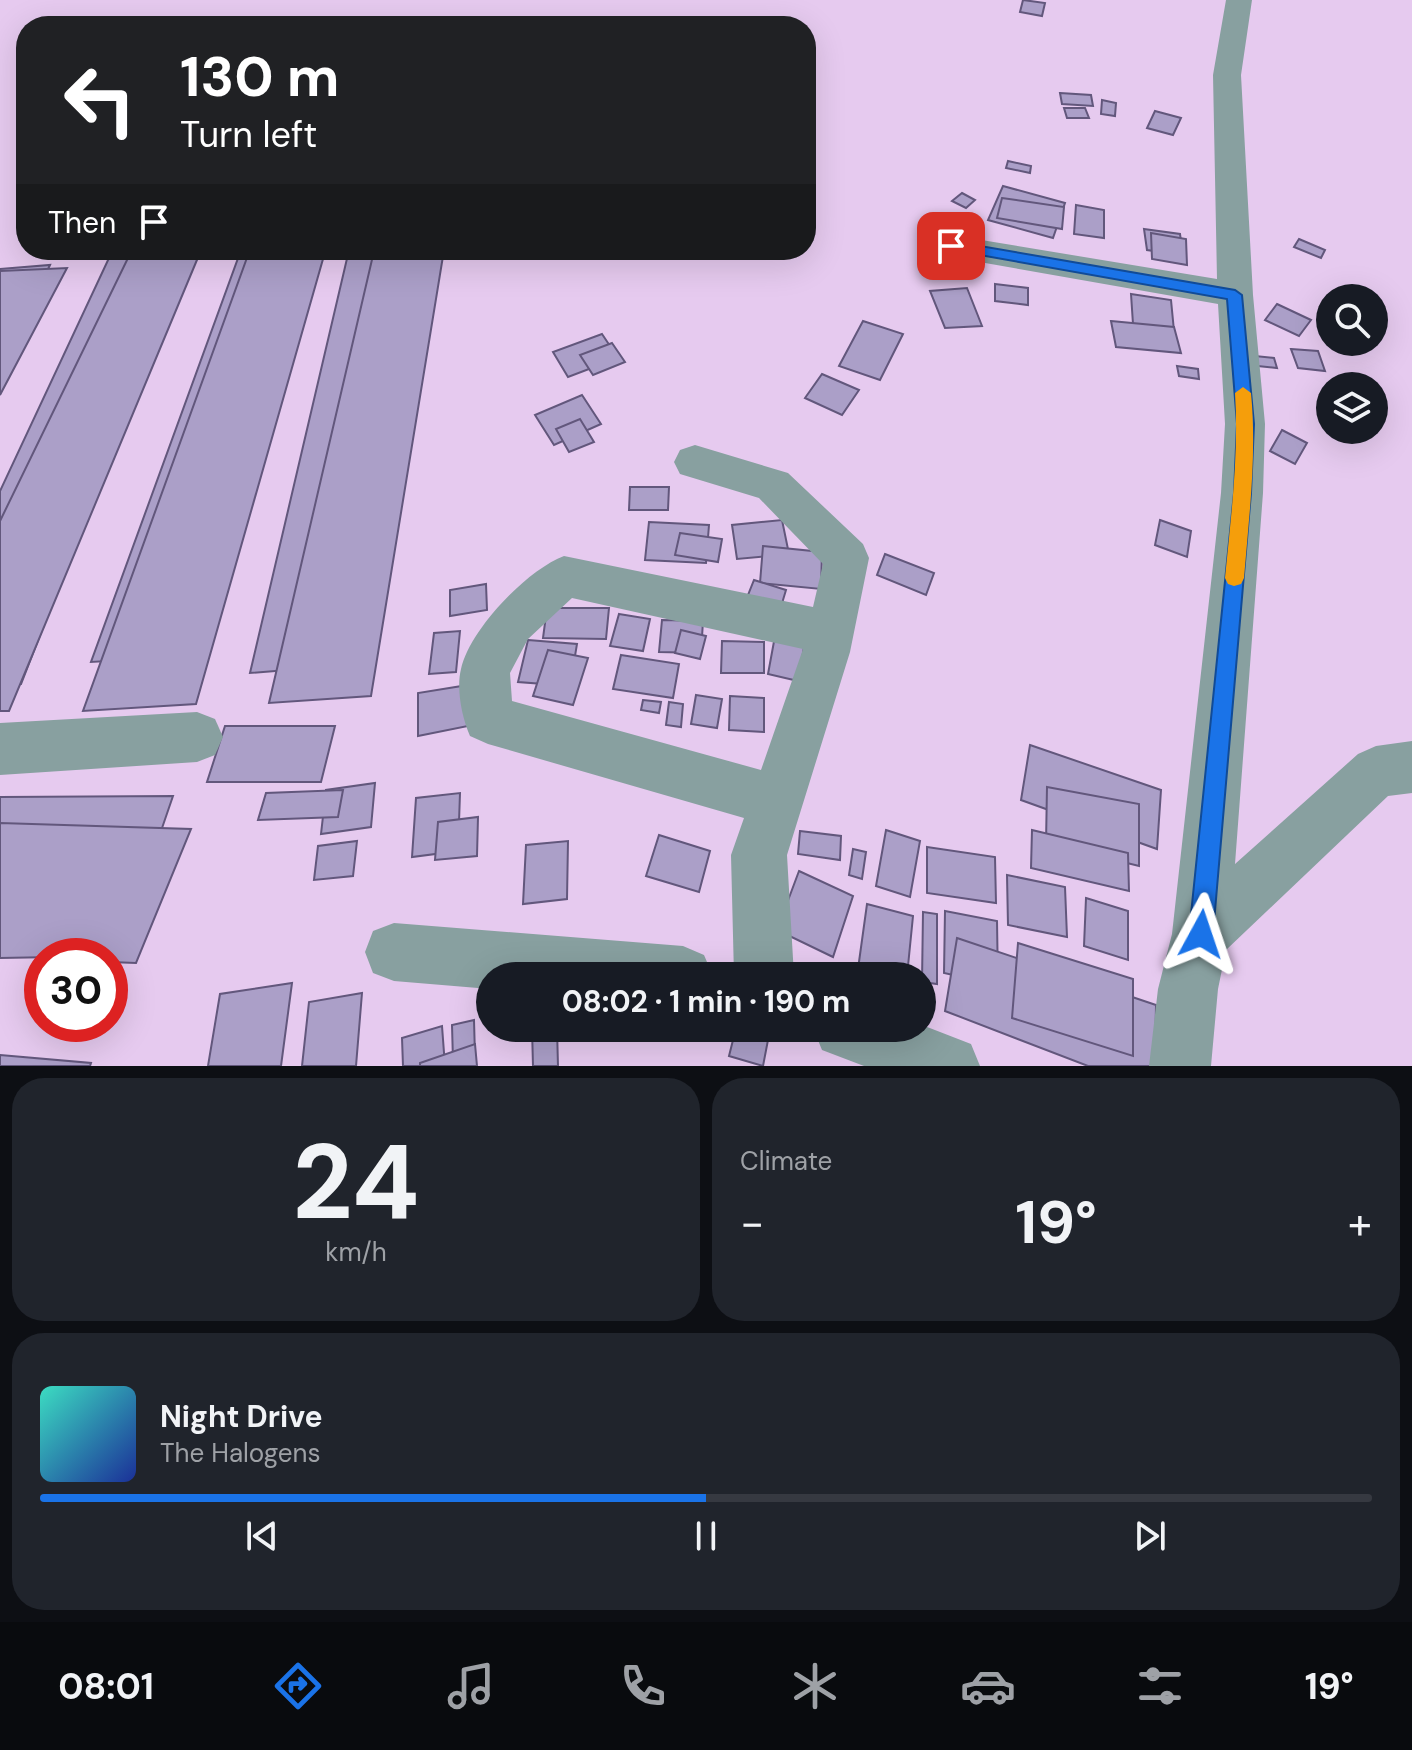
<!DOCTYPE html>
<meta charset="utf-8">
<style>
body{margin:0;font-family:"DM Sans",sans-serif;background:#20242c;color:#f1f3f6;height:100vh;display:flex;flex-direction:column;font-size:30px;white-space:nowrap}
*{box-sizing:border-box;margin:0}
p{font-size:26px;color:#9ea1a6}
.icon{flex:none;width:44px;height:44px;fill:none;stroke:currentColor;stroke-width:2;stroke-linecap:round;stroke-linejoin:round}
.map{position:relative;height:1066px;overflow:hidden}
.details{display:flex;flex-direction:column;gap:12px;padding:12px;background:#0d0f14;flex:1}
.details>*{flex:none}
.guide{position:absolute;left:16px;top:16px;width:800px;height:244px;border-radius:32px;box-shadow:0 8px 32px #0002;background:#202124;color:#fff;overflow:hidden}
.buttons{position:absolute;left:1316px;top:284px;display:grid;gap:16px}
.buttons a{display:grid;place-items:center;width:72px;height:72px;border-radius:50%;background:#171b24;box-shadow:0 8px 32px #0002;font-size:40px}
.speed{position:absolute;left:24px;top:938px;display:flex;gap:16px;font-size:40px;font-weight:700;text-align:center}
.speed>*{display:grid;place-content:center;width:104px;height:104px;border-radius:50%;background:#171b24;box-shadow:0 8px 32px #0002;line-height:1}
.speed .limit{border:12px solid #d22;background:#fff;color:#111}
.pin{position:absolute;display:grid;place-items:center;width:68px;height:68px;color:#fff;margin:-34px;border-radius:16px;box-shadow:0 4px 12px #0006}
.me{position:absolute;width:88px;margin:-44px;rotate:5deg;stroke-linejoin:round;filter:drop-shadow(0 0 6px #0008)}
.turn{display:flex;align-items:center;gap:28px;height:168px;padding:0 32px;font-size:36px}
.turn .icon{width:104px;height:104px;stroke-width:2.5}
.turn b{display:block;font-size:56px;line-height:68px}
.then{display:flex;align-items:center;height:76px;padding:0 32px;background:#0003;gap:16px;font-size:30px}
.big{font-size:60px;font-weight:700;line-height:1.1}
.details .card{flex:1;display:flex;flex-direction:column;justify-content:center;gap:12px;min-width:0;padding:0 28px;border-radius:32px;background:#20242c}
.details .dial{align-items:center;gap:0}
.dial b{font-size:104px;line-height:1}
.song{display:flex;align-items:center;gap:24px}
.cover{width:96px;height:96px;border-radius:12px;background:linear-gradient(135deg,hsl(170 70% 55%),hsl(230 70% 35%))}
.played{height:8px;border-radius:4px;background:linear-gradient(90deg,#1a73e8 50%,#363941 50%)}
.keys{display:flex;justify-content:space-around;direction:ltr}
.heat{display:flex;justify-content:space-between;align-items:center;font-size:44px;direction:ltr}
.details .tiles{flex:1;display:grid;gap:12px;grid-template-columns:1fr 1fr}
.card:last-child{grid-column:span 2}
.trip{position:absolute;left:476px;top:962px;width:460px;height:80px;border-radius:40px;background:#171b24;box-shadow:0 8px 32px #0002;font-weight:700;line-height:80px;text-align:center}
.tabs{display:flex;height:128px;justify-content:space-around;align-items:center;background:#090b0e;color:#9ea1a6}
.tabs .icon{width:56px;height:56px}
.tabs .active{color:#1a73e8}
.tabs b{font-size:36px;color:#f1f3f6}
.map>svg:first-child{display:block}
.building{fill:#ab9fc8;stroke:#62577c;stroke-width:2}
.lines{fill:none;stroke-linecap:round;stroke-linejoin:round}
.street{fill:#88a0a0;fill-rule:evenodd}
.route{fill:#1a73e8;stroke:#114b97;stroke-width:2}
.slow{fill:#f59e0b}
</style>
<div class="map">
<svg width="1412" height="1066" viewBox="0 0 1412 1066">
<rect width="100%" height="100%" fill="#e6caef"/>
<!-- building -->
<g class="building">
<polygon points="1023,0 1045,3 1042,16 1020,12"/>
<polygon points="1060,93 1091,95 1093,106 1062,104"/>
<polygon points="1102,100 1116,103 1115,116 1101,114"/>
<polygon points="1064,108 1085,108 1089,118 1067,118"/>
<polygon points="1155,111 1181,118 1173,135 1147,128"/>
<polygon points="1008,161 1031,166 1030,173 1006,168"/>
<polygon points="1003,186 1065,203 1053,238 988,220"/>
<polygon points="962,193 975,200 966,208 952,201"/>
<polygon points="1002,198 1064,207 1062,229 997,218"/>
<polygon points="1076,205 1104,210 1104,238 1074,234"/>
<polygon points="1144,229 1180,234 1183,255 1147,250"/>
<polygon points="1151,233 1186,239 1187,265 1152,259"/>
<polygon points="1299,239 1325,250 1321,258 1294,247"/>
<polygon points="241,250 313,250 194,656 91,662"/>
<polygon points="349,250 426,250 361,664 250,673"/>
<polygon points="444,250 371,696 269,703 374,251"/>
<polygon points="325,252 196,704 83,711 248,255"/>
<polygon points="189,253 21,684 0,686 0,491 109,258"/>
<polygon points="199,255 9,711 0,711 0,521 128,258"/>
<polygon points="50,265 0,369 0,269"/>
<polygon points="67,268 0,395 0,271"/>
<polygon points="995,284 1028,288 1028,305 995,301"/>
<polygon points="967,288 982,326 945,328 930,291"/>
<polygon points="1131,294 1171,300 1174,331 1133,324"/>
<polygon points="1277,304 1311,320 1299,336 1265,320"/>
<polygon points="863,321 903,334 880,380 839,366"/>
<polygon points="1111,321 1174,327 1181,353 1116,347"/>
<polygon points="602,334 618,358 568,377 553,352"/>
<polygon points="612,343 625,362 593,375 580,355"/>
<polygon points="1291,349 1318,351 1325,371 1298,368"/>
<polygon points="1245,355 1274,358 1277,368 1248,365"/>
<polygon points="1177,366 1198,369 1199,379 1179,376"/>
<polygon points="822,374 859,390 842,415 805,398"/>
<polygon points="582,395 601,424 554,445 535,415"/>
<polygon points="580,419 594,442 569,452 556,429"/>
<polygon points="1282,430 1307,443 1295,464 1270,451"/>
<polygon points="630,487 669,487 668,510 629,510"/>
<polygon points="782,520 789,554 737,559 732,525"/>
<polygon points="1160,520 1191,531 1187,557 1155,545"/>
<polygon points="649,522 709,525 706,563 645,560"/>
<polygon points="680,533 722,539 718,562 675,555"/>
<polygon points="763,546 822,552 821,589 760,583"/>
<polygon points="885,554 934,573 926,595 877,575"/>
<polygon points="754,580 786,590 780,610 746,600"/>
<polygon points="486,584 487,610 450,616 450,590"/>
<polygon points="547,608 609,608 606,639 543,638"/>
<polygon points="619,614 650,619 643,651 610,646"/>
<polygon points="662,620 703,621 701,653 659,652"/>
<polygon points="681,630 706,636 700,659 675,653"/>
<polygon points="460,631 456,672 429,674 434,633"/>
<polygon points="775,636 805,642 798,681 768,674"/>
<polygon points="528,640 577,644 570,686 518,682"/>
<polygon points="722,641 764,642 764,673 721,673"/>
<polygon points="548,650 588,658 573,705 533,696"/>
<polygon points="621,655 679,664 673,698 613,689"/>
<polygon points="468,685 468,726 418,736 418,693"/>
<polygon points="696,695 722,699 717,728 691,724"/>
<polygon points="730,696 764,698 764,732 729,730"/>
<polygon points="643,700 661,702 659,713 641,710"/>
<polygon points="669,702 683,704 681,727 666,725"/>
<polygon points="225,726 335,726 321,782 207,782"/>
<polygon points="1030,745 1161,790 1157,849 1021,800"/>
<polygon points="375,783 371,827 321,834 326,790"/>
<polygon points="1047,787 1139,804 1139,866 1046,843"/>
<polygon points="343,790 338,817 258,820 266,793"/>
<polygon points="460,793 458,851 412,857 416,798"/>
<polygon points="173,796 137,901 0,901 0,797"/>
<polygon points="478,817 477,856 435,860 438,822"/>
<polygon points="0,823 191,829 136,963 110,962 110,956 0,958"/>
<polygon points="886,830 920,841 910,897 876,886"/>
<polygon points="1032,830 1128,853 1129,891 1031,868"/>
<polygon points="800,831 841,836 840,860 798,854"/>
<polygon points="659,835 710,851 699,892 646,876"/>
<polygon points="357,841 353,876 314,880 318,846"/>
<polygon points="568,841 567,899 523,904 526,845"/>
<polygon points="927,847 995,857 996,903 927,893"/>
<polygon points="853,849 866,852 862,879 849,875"/>
<polygon points="799,871 853,896 833,957 777,930"/>
<polygon points="1007,875 1065,887 1067,937 1008,925"/>
<polygon points="1086,898 1128,911 1128,960 1084,946"/>
<polygon points="867,904 913,916 907,976 881,976 858,969"/>
<polygon points="945,911 997,921 998,985 944,973"/>
<polygon points="923,912 937,914 937,984 922,982"/>
<polygon points="957,938 1156,1005 1155,1066 1088,1066 945,1011"/>
<polygon points="1018,943 1133,979 1133,1056 1012,1018"/>
<polygon points="292,983 281,1066 208,1066 220,994"/>
<polygon points="362,993 356,1066 302,1066 309,1002"/>
<polygon points="474,1020 475,1056 453,1061 452,1025"/>
<polygon points="442,1026 445,1066 403,1066 402,1038"/>
<polygon points="532,1028 557,1028 558,1066 533,1066"/>
<polygon points="736,1028 768,1040 763,1066 729,1056"/>
<polygon points="475,1044 477,1066 420,1066 420,1063"/>
<polygon points="0,1055 91,1063 90,1066 0,1066"/>
</g>
<g class="lines">
<!-- street -->
<g class="street">
<polygon points="1226,0 1252,0 1241,75 1253,295 1265,424 1263,493 1235,864 1358,754 1376,746 1412,741 1412,793 1388,796 1226,950 1218,989 1211,1066 1149,1066 1158,989 1172,934 1221,493 1225,424 1218,304 951,257 939,254 934,246 939,238 951,235 1217,279 1213,75"/>
<path d="M695,445L788,473L863,544L869,558L850,652L787,855L794,976H734L731,855L744,818L488,744L470,736C462,718 456,689 461,669C470,629 527,570 564,556L813,607L823,564L759,498L680,474L674,462L680,450ZM572,598L803,649L761,770L512,701L510,673L528,639Z"/>
<polygon points="197,712 215,719 223,737 215,755 197,762 0,775 0,723"/>
<polygon points="394,923 683,946 704,955 713,976 490,976 490,989 394,981 373,973 365,952 373,931"/>
<polygon points="922,1025 971,1044 980,1066 864,1066 822,1050 813,1028 922,1028"/>
</g>
</g>
<!-- route -->
<polygon class="route" points="951,241 1235,290 1242,295 1254,424 1251,493 1213,934 1210,943 1201,946 1193,943 1189,934 1234,493 1237,424 1227,299 946,249 946,242"/>
<!-- slow -->
<path class="slow" d="M1243,387L1251,393C1257,455 1249,516 1244,578L1241,584L1234,586L1228,584L1225,578C1231,516 1239,455 1235,393Z"/>
</svg>
<div class="buttons">
<a><svg class="icon" aria-label="search" viewBox="0 0 24 24"><circle cx="10" cy="10" r="6"/><path d="M15 15l6 6"/></svg></a>
<a><svg class="icon" aria-label="layers" viewBox="0 0 24 24"><path d="M12 4l9 5-9 5-9-5zM3 14l9 5 9-5"/></svg></a>
</div>
<div class="speed"><div class="limit">30</div></div>
<div class="pin" style="left:951px;top:246px;background:#d93025"><svg class="icon" aria-label="arrive" viewBox="0 0 24 24"><path d="M6 21V4h12l-3 4 3 4H6"/></svg></div>
<svg class="me" style="left:1201px;top:934px" viewBox="-20 -20 40 40"><path d="M0-17L14 15 0 8-14 15z" fill="#1a73e8" stroke="#fff" stroke-width="4"/></svg>
<div class="trip">08:02 · 1 min · 190 m</div>
<div class="guide">
<div class="turn"><svg class="icon" aria-label="left" viewBox="0 0 24 24"><path d="M17 20v-9H6M10 6l-5 5 5 5"/></svg><div><b>130 m</b>Turn left</div></div>
<div class="then">Then<svg class="icon" aria-label="arrive" viewBox="0 0 24 24"><path d="M6 21V4h12l-3 4 3 4H6"/></svg></div>
</div>
</div>
<section class="details">
<div class="tiles">
<div class="card dial"><b>24</b><p>km/h</p></div>
<div class="card"><p>Climate</p>
<div class="heat"><a>−</a><b class="big">19°</b><a>+</a></div>
</div>
<div class="card">
<div class="song"><i class="cover"></i><div><b>Night Drive</b><p>The Halogens</p></div></div>
<div class="played"></div>
<div class="keys"><svg class="icon" aria-label="previous" viewBox="0 0 24 24"><path d="M18 5L8 12l10 7zM5 5v14"/></svg><svg class="icon" aria-label="pause" viewBox="0 0 24 24"><path d="M8 5v14M16 5v14"/></svg><svg class="icon" aria-label="next" viewBox="0 0 24 24"><path d="M6 5l10 7-10 7zM19 5v14"/></svg></div>
</div>
</div>
</section>
<nav class="tabs">
<b>08:01</b>
<svg class="icon active" aria-label="directions" viewBox="0 0 24 24"><path d="M12 3l9 9-9 9-9-9zM9 14v-3h6M13 9l2 2-2 2"/></svg>
<svg class="icon" aria-label="music" viewBox="0 0 24 24"><path d="M9 18V5l10-2v13"/><circle cx="6" cy="18" r="3"/><circle cx="16" cy="16" r="3"/></svg>
<svg class="icon" aria-label="phone" viewBox="0 0 24 24"><path d="M5 4h4l2 5-3 2q2 4 5 5l2-3 5 2v4C11 20 4 13 5 4z"/></svg>
<svg class="icon" aria-label="climate" viewBox="0 0 24 24"><path d="M12 3v18M4 7l16 10M4 17L20 7"/></svg>
<svg class="icon" aria-label="car" viewBox="0 0 24 24"><path d="M5 17H2v-5l4-1 3-4h7l3 4 3 1v5h-3M9 17h6M6 11h13"/><circle cx="7" cy="17" r="2"/><circle cx="17" cy="17" r="2"/></svg>
<svg class="icon" aria-label="filters" viewBox="0 0 24 24"><path d="M4 7h16M4 17h16"/><circle cx="9" cy="7" r="2"/><circle cx="15" cy="17" r="2"/></svg>
<b>19°</b>
</nav>
